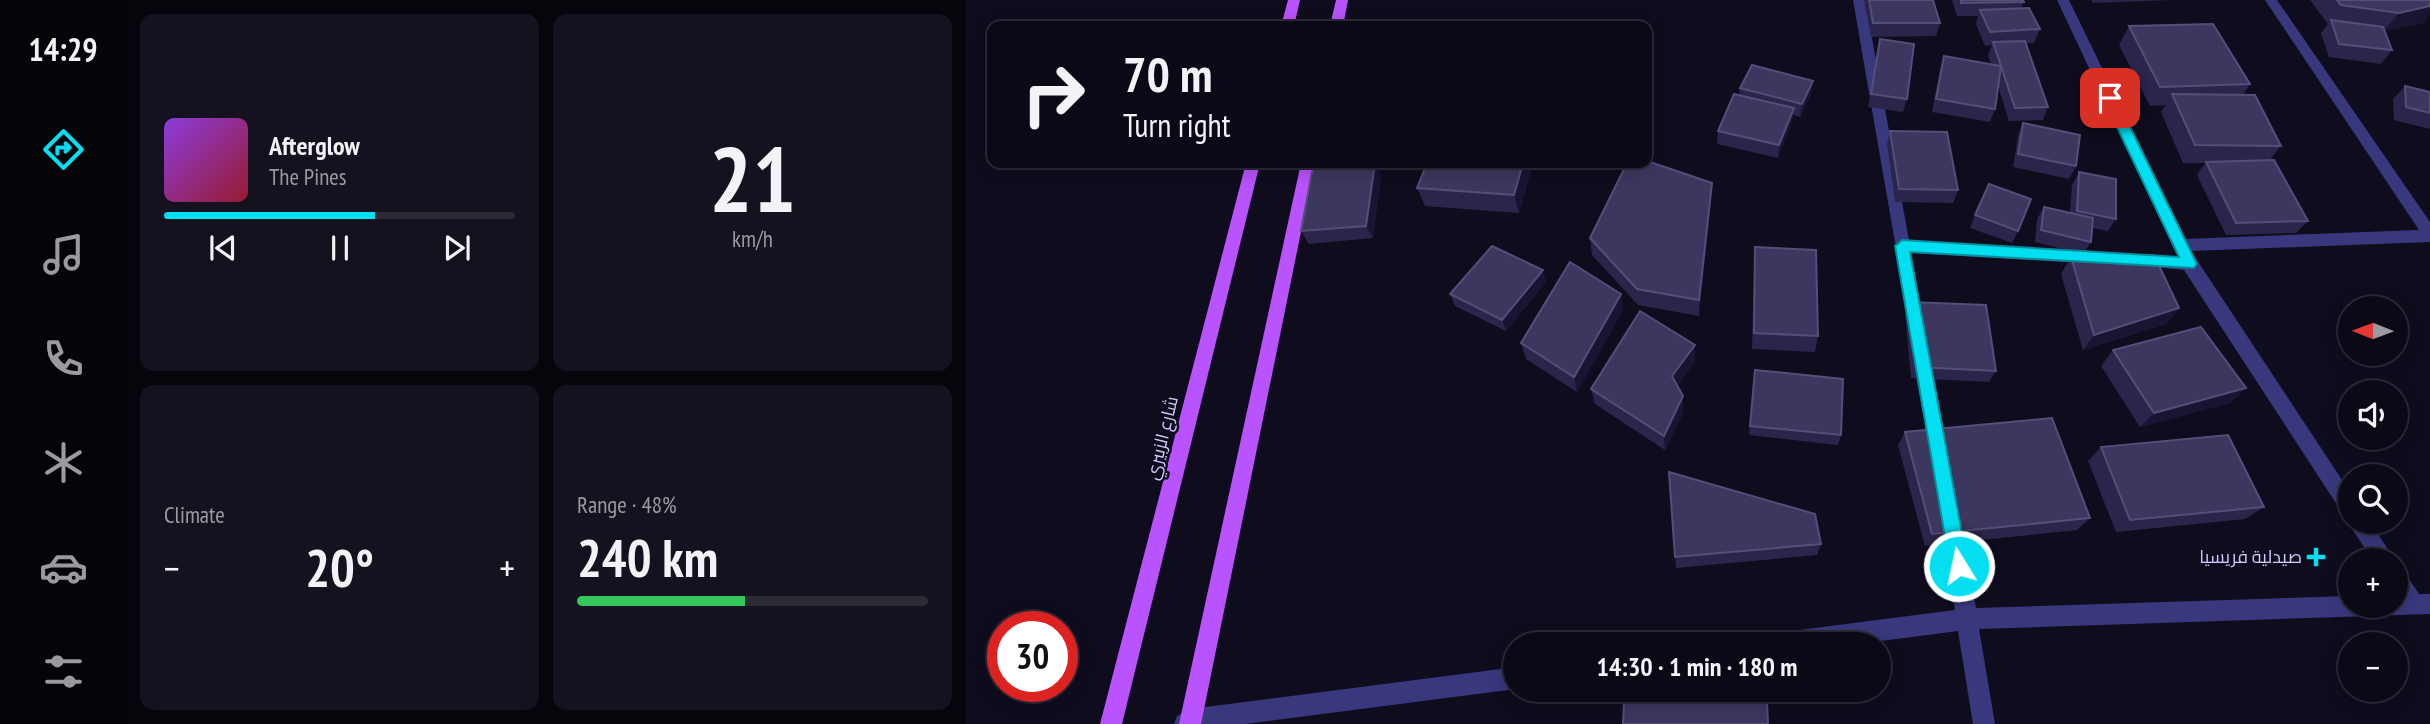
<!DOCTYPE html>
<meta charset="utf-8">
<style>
body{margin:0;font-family:"PT Sans Narrow",Cairo,sans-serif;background:#14121f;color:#f1f3f6;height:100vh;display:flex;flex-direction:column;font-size:26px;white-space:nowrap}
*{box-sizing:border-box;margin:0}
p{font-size:23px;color:#9a9aa1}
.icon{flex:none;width:38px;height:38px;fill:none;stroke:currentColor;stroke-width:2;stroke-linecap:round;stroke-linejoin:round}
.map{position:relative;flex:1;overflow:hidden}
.side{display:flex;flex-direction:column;gap:14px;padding:14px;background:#06050c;width:840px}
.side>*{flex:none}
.banner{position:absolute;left:21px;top:21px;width:665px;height:147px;border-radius:14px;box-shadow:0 4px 18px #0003,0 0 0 2px #2b2a35;background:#0b0916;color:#f1f3f6;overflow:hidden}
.needle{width:46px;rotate:271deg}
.controls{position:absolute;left:1372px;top:296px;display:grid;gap:14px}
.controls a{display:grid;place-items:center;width:70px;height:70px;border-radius:50%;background:#0b0916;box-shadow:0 4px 18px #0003,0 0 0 2px #2b2a35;font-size:35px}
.speed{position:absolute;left:21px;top:611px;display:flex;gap:14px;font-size:35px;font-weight:700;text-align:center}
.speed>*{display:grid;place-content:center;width:91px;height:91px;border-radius:50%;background:#0b0916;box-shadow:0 4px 18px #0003,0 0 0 2px #2b2a35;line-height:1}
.speed .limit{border:10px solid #d22;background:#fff;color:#111}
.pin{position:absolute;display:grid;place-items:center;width:60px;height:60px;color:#fff;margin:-30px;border-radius:14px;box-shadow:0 4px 10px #0006}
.me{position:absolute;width:77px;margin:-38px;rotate:350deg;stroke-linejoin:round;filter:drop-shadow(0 0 5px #0008)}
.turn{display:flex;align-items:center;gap:24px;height:147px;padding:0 21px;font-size:32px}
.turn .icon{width:91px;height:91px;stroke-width:2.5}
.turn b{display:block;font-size:49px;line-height:60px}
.big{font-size:52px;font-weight:600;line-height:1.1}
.side .widget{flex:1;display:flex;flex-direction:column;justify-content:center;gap:10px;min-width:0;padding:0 24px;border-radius:14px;background:#14121f}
.side .dial{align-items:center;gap:0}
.dial b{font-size:91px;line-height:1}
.song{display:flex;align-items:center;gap:21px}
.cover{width:84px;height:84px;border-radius:10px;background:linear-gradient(135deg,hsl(270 70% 55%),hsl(350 70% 35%))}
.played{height:7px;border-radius:4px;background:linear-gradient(90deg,#03dff1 60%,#2b2a35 60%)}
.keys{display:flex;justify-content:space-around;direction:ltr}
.heat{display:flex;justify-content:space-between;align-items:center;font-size:38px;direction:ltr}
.charge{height:10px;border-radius:5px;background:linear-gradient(90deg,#34c759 48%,#2b2a35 0)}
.side .tiles{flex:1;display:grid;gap:14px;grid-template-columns:repeat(2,1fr)}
.trip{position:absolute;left:537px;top:632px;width:388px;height:70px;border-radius:35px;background:#0b0916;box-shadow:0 4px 18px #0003,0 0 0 2px #2b2a35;font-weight:600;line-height:70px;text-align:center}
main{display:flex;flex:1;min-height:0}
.tab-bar{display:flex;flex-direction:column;width:126px;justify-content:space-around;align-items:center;background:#040409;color:#9a9aa1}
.tab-bar .icon{width:49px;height:49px}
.tab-bar .on{color:#03dff1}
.tab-bar b{font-size:32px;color:#f1f3f6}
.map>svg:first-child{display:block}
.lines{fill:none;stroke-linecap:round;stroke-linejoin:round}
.minor{fill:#39387d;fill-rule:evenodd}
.major{fill:#b953fd;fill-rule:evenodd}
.wall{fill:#2b254c}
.shaded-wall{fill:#191432}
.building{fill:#3d375f;stroke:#544e78;stroke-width:2}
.route{fill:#03dff1;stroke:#02919d;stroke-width:2}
.poi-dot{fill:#03dff1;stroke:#0f0c1e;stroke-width:2.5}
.labels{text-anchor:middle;stroke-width:5;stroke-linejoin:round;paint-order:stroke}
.street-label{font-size:18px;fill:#cfcafe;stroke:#0f0c1e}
.poi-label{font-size:18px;fill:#cfcafe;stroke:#0f0c1e;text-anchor:end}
</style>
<main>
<nav class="tab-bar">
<b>14:29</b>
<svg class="icon on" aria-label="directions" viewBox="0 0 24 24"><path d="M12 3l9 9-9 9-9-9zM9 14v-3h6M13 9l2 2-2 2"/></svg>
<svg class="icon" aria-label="music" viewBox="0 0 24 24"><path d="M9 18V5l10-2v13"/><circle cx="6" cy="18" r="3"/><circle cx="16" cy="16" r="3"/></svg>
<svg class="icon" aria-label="phone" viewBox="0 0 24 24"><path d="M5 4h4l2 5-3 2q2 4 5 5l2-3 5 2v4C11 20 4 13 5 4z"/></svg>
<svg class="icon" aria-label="climate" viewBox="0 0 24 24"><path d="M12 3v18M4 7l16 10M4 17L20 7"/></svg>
<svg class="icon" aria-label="car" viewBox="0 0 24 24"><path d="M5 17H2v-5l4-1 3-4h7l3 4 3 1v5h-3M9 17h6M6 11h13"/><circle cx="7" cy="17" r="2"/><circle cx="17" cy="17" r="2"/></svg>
<svg class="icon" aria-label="filters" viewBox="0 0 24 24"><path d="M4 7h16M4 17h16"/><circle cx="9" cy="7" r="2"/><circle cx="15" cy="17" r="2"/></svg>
</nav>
<section class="side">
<div class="tiles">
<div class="widget">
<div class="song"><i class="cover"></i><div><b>Afterglow</b><p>The Pines</p></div></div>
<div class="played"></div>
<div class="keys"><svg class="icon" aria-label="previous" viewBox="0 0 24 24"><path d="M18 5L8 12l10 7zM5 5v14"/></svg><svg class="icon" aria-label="pause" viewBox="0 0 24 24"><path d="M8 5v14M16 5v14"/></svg><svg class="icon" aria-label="next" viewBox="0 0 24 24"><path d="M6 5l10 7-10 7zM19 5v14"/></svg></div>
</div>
<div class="widget dial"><b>21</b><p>km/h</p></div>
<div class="widget"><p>Climate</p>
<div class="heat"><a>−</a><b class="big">20°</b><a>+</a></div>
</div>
<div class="widget"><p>Range · 48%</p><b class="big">240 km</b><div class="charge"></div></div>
</div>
</section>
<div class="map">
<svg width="1464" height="724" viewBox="0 0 1464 724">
<rect width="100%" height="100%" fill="#0f0c1e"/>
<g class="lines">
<!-- minor -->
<g class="minor">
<polygon points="887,0 899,0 943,240 1132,252 1140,258 1138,262 1132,264 945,253 958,324 956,329 944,329"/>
<polygon points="1091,0 1103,0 1219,239 1453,230 1299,0 1311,0 1464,222 1464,242 1225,251 1384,492 1384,517 1377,514 1218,270 1161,264 1159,260 1167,254 1212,257"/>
<polygon points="955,348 961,350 964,355 982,451 980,457 973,459 966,457 964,451 946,355 949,350"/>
<polygon points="985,511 992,513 995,520 1010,608 1384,596 1384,606 1430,606 1430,567 1437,570 1453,594 1464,594 1464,614 1013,629 1029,724 1007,724 992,631 892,644 800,644 803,636 811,633 989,610 975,520 978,513"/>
<polygon points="1384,520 1404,522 1429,560 1407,560 1386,529"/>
<polygon points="550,667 550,689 279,724 208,724 211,716 224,709"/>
</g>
<!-- major -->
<g class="major">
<polygon points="322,0 334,0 328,26 315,26"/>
<polygon points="370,0 382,0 377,26 364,26"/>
<polygon points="280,163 294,163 156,724 134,724"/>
<polygon points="335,163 349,163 235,724 213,724"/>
</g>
</g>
<!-- wall -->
<g class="wall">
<polygon points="898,0 967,0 974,23 970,36 905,37"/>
<polygon points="986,0 1057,0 1058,2 1055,8 1074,29 1068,43 1060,43 1082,107 1077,120 1043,121 1032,86 1029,109 1024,122 966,112 974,69 978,56 1025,64 1022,55 1026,45 1019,46 1010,24 1012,16 991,16"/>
<polygon points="1125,0 1207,0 1127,3"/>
<polygon points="1344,0 1464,0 1457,23 1419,31 1426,50 1415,64 1363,57 1355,33 1362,24"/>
<polygon points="1163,26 1284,84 1277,95 1315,146 1303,161 1342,221 1330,233 1260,235 1231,175 1239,163 1217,163 1195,112 1200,105 1184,106 1153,45"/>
<polygon points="914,39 941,99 937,112 902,107"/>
<polygon points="1439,86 1464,92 1464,129 1428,120 1427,99"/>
<polygon points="774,88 845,94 834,117 827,115 826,121 812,158 751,144 752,131 773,96"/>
<polygon points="1057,123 1110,166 1103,179 1047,167 1052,136"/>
<polygon points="924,131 992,190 987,203 929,202 921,144"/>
<polygon points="409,163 415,175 407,238 343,244 335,231"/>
<polygon points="461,163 567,163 553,213 459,206 451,188"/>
<polygon points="1113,172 1150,219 1142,231 1126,228 1125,242 1117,254 1069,242 1071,219 1078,207 1104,213 1106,185"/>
<polygon points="745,201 733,316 672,305 626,255 624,238"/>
<polygon points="1009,215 1052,231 1046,243 1004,228"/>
<polygon points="789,247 852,336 849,352 786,349 788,264"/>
<polygon points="1105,257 1213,308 1200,324 1117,350 1095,274"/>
<polygon points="580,282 540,331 489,306 484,294"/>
<polygon points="655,294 657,310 611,392 560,359 555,343"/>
<polygon points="943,302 1030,371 1023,382 945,378 939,313"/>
<polygon points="1147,350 1280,388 1264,403 1174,427 1135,366"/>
<polygon points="729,361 711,386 718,411 699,450 629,404 625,389"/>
<polygon points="789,370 875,435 872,445 783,435"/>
<polygon points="939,432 1124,518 1111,530 959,546 932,445"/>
<polygon points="1135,447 1298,507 1279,519 1150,532 1122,461"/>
<polygon points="703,472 855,544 851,555 710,568"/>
</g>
<!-- shaded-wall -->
<g class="shaded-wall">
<polygon points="1464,6 1464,14 1457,23 1417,32 1433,13"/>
<polygon points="847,81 845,94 834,117 836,104"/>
<polygon points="828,108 826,121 812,158 813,145"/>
<polygon points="409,163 415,175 407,238 400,226"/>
<polygon points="557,163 567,163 553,213 548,195"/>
<polygon points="746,183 745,201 733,316 733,300"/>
<polygon points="577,270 580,282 540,331 536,320"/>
<polygon points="655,294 657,310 611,392 608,377"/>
<polygon points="1213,308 1200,324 1117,350 1128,335"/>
<polygon points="729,345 729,361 707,391 706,376"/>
<polygon points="1280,388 1264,403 1174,427 1188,413"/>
<polygon points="717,396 718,411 699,450 698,436"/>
</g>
<!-- building -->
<g class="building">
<polygon points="903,0 967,0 974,23 907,23"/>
<polygon points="995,0 1057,0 1058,2 995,3"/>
<polygon points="1371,0 1464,0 1464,6 1433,13 1375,5"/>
<polygon points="1063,8 1074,29 1024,32 1014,10"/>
<polygon points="1365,20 1417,27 1426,50 1373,44"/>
<polygon points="1247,24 1284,84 1194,87 1163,26"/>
<polygon points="914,39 948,44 941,99 905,94"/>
<polygon points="1059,41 1082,107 1049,108 1027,42"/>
<polygon points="978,56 1035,66 1029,109 970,99"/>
<polygon points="786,65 847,81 836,104 774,88"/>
<polygon points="1439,86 1464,92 1464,113 1440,107"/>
<polygon points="768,94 828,108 813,145 752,131"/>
<polygon points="1206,94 1289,95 1315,146 1229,145"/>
<polygon points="1057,123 1114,135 1110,166 1052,154"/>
<polygon points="924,131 981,132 992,190 933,189"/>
<polygon points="1308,160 1342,221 1270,223 1240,162"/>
<polygon points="681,161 746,183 733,300 671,289 624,238 661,163 681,163"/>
<polygon points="409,163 400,226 335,231 347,167"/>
<polygon points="461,163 557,163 548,195 451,188"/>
<polygon points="1113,172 1150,179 1150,219 1111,211"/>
<polygon points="1023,184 1065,199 1052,231 1009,215"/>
<polygon points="1078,207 1127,218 1125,242 1075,230"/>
<polygon points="526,246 577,270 536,320 484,294"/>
<polygon points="789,247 850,250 852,336 788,333"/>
<polygon points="1188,255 1213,308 1128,335 1105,257"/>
<polygon points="604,262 655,294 608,377 555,343"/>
<polygon points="943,302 1020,305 1030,371 950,367"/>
<polygon points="674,311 729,345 706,376 717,396 698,436 625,389"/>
<polygon points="1235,327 1280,388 1188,413 1147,350"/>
<polygon points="789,370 877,379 875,435 784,426"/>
<polygon points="1086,418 1124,518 966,534 939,432"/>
<polygon points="1262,435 1298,507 1164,520 1135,447"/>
<polygon points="703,472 849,514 855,544 709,557"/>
<polygon points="658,701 801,701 802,724 657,724"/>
</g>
<!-- route -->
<polygon class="route" points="1144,94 1150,98 1231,264 1228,268 944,252 1002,566 999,572 993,575 986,572 984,566 929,246 936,240 1213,257 1137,98"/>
<!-- markers -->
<path class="poi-dot" d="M1346.5 546.5h7v7h7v7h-7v7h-7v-7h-7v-7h7z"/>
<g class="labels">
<!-- street labels -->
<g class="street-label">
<text transform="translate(196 438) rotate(-76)" y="6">شارع الزبيري</text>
</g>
<!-- poi labels -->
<g class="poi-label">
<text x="1336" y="563">صيدلية فريسيا</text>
</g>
</g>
</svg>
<div class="controls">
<a><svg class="needle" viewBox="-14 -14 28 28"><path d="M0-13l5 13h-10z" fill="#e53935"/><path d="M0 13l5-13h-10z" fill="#9a9aa1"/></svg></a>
<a><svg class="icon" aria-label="sound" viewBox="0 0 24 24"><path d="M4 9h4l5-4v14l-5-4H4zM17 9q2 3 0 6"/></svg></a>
<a><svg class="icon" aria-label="search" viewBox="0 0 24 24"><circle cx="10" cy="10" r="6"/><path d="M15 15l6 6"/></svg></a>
<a>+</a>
<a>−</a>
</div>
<div class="speed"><div class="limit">30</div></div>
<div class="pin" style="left:1144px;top:98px;background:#d93025"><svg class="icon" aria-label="arrive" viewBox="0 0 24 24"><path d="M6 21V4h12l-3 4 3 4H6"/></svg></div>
<svg class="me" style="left:993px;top:566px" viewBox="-20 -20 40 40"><circle r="17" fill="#03dff1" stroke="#fff" stroke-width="3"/><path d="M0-11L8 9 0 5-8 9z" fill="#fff"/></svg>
<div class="trip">14:30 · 1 min · 180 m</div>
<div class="banner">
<div class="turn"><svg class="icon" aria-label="right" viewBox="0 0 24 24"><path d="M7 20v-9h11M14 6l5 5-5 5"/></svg><div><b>70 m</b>Turn right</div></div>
</div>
</div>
</main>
